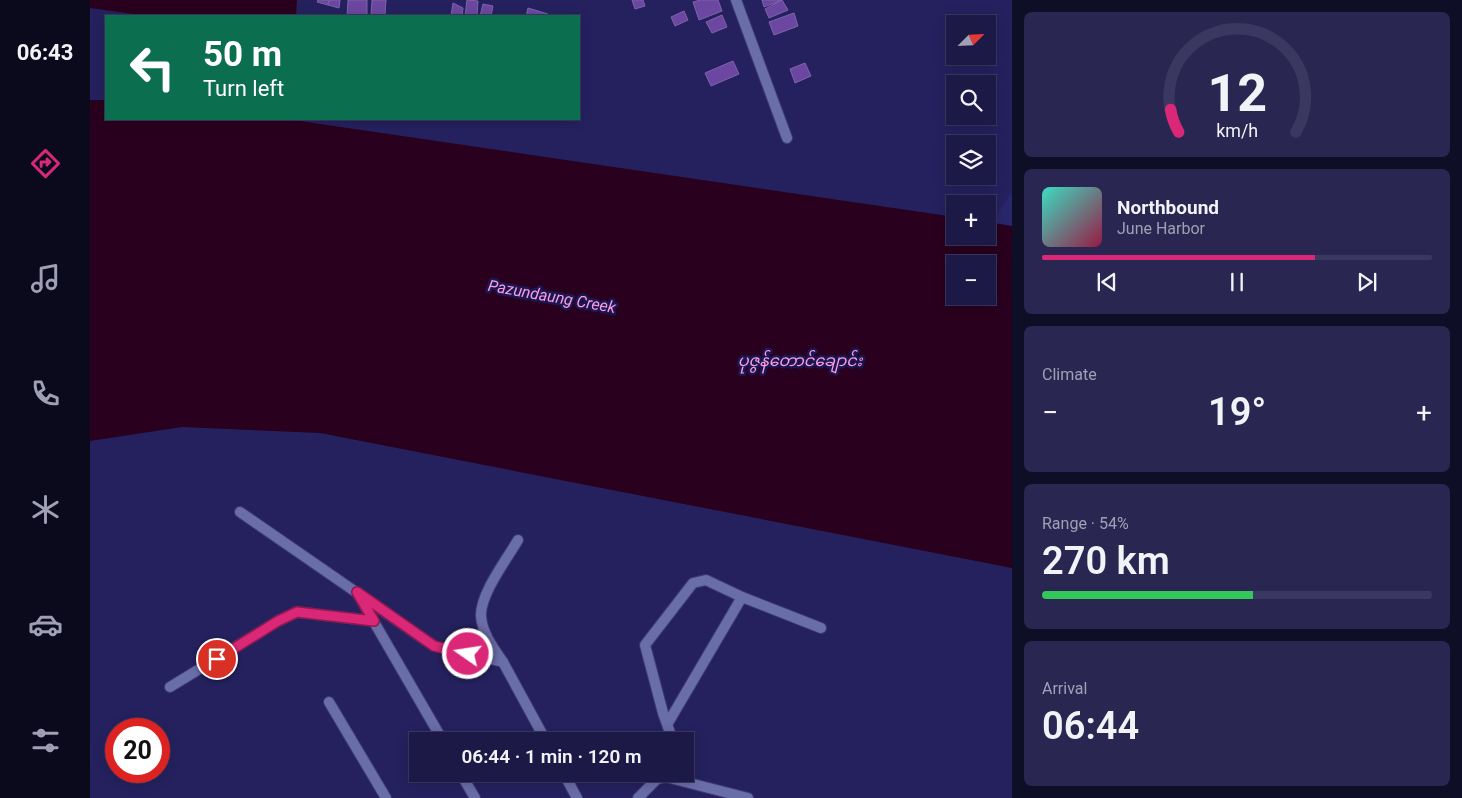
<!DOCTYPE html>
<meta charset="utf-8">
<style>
body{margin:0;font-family:Roboto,"Noto Sans Myanmar",sans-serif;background:#292652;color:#f1f3f6;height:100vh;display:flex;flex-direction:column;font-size:19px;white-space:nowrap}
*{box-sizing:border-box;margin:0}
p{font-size:16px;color:#a0a0b4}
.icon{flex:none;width:28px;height:28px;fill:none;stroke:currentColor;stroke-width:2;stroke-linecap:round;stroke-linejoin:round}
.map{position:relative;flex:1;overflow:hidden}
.sheet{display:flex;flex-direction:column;gap:12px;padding:12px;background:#0f0e27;width:450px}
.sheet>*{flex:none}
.hud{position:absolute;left:15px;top:15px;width:475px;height:105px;border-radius:0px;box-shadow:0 2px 12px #0003,0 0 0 1px #3a3860;background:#0b6e4f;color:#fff;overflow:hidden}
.needle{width:32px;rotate:66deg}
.controls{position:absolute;left:856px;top:15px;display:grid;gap:10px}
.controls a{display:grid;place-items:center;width:50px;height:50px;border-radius:0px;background:#1c1947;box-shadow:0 2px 12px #0003,0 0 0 1px #3a3860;font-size:25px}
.speed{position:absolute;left:15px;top:718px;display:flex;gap:10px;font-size:25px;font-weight:700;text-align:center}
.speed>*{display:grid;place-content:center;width:65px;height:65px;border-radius:50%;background:#1c1947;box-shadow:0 2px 12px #0003,0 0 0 1px #3a3860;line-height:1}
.speed .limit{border:8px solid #d22;background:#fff;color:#111}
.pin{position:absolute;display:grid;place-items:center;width:42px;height:42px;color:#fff;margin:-21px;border:2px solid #fff;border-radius:50%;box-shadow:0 1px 5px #0007}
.me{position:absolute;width:55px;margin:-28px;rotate:283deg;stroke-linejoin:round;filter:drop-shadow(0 0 4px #0008)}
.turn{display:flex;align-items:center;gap:18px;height:105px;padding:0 15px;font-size:22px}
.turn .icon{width:65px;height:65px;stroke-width:2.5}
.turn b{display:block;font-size:35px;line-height:42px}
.big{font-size:38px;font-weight:600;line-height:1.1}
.sheet .card{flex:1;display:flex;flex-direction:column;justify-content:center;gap:8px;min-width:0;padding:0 18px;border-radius:8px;background:#292652}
.sheet .dial{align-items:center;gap:0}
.dial svg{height:130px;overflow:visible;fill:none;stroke:#3a3860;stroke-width:7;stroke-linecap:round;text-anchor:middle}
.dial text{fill:#f1f3f6;stroke:none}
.song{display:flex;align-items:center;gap:15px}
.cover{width:60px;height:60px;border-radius:8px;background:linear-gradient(135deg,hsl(170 70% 55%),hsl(340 70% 35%))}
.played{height:5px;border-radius:2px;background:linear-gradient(90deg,#db2777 70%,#3a3860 70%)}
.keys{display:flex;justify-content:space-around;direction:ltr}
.heat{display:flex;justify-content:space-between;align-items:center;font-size:28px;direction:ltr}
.charge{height:8px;border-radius:4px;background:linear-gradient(90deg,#34c759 54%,#3a3860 0)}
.trip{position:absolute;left:319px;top:732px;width:285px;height:50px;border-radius:0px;background:#1c1947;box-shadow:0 2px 12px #0003,0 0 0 1px #3a3860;font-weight:600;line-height:50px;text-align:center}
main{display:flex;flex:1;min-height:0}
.tabs{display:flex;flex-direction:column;width:90px;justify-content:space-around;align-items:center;background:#0b0a1c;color:#a0a0b4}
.tabs .icon{width:35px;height:35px}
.tabs .on{color:#db2777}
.tabs b{font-size:22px;color:#f1f3f6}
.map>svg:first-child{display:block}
.built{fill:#2a266c}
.water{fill:#29001e;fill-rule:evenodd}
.building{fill:#6c47a1;stroke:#7d64a8}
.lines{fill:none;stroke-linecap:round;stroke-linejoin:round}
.service-casing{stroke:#3e3b75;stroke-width:12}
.minor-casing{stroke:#3e3b75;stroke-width:12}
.service{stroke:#6a6ea8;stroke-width:10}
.minor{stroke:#6a6ea8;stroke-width:10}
.route-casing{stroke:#8e194d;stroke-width:12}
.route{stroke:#db2777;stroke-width:9}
.labels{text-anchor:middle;stroke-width:5;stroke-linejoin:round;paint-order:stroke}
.water-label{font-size:16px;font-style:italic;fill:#fc9ddd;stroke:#1c1653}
</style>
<main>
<nav class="tabs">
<b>06:43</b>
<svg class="icon on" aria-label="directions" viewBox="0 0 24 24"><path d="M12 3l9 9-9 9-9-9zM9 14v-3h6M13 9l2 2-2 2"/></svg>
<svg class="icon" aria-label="music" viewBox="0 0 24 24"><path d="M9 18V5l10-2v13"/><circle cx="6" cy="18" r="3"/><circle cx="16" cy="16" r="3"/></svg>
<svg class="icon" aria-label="phone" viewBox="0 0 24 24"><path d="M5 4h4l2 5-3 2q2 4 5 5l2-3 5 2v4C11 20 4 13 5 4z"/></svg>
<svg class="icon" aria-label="climate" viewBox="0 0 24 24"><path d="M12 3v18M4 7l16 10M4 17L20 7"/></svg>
<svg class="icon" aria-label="car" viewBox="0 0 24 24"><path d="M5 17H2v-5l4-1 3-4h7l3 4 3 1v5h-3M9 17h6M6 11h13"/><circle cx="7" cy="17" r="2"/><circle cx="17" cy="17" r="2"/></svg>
<svg class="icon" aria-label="filters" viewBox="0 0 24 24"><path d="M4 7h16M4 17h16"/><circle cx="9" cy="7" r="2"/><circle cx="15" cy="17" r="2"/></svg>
</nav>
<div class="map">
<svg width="922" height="798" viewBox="0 0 922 798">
<rect width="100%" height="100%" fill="#25215f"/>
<!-- built -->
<polygon class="built" points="922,192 922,226 901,223"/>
<!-- water -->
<g class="water">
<polygon points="0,0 207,0 206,16 58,16 0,8"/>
<path d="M0,100H16V119H196L865,217V236H898V222L922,226V568L230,433L92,427L0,441ZM865,264H898V296H865Z"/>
</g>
<!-- building -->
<g class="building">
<polygon points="228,0 239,0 238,5 227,2"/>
<polygon points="239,0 250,0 249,8 238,5"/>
<polygon points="258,0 277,0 277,16 257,16"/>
<polygon points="282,0 296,0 295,15 281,15"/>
<polygon points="377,0 388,1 387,16 375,16"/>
<polygon points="542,0 553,0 555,6 545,9"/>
<polygon points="610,0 628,0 632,11 609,20 603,2"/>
<polygon points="672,0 692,0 674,7"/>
<polygon points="692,0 698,10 679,18 675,9"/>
<polygon points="363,3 373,8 372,16 361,16"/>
<polygon points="393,4 403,6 401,16 390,16"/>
<polygon points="438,8 458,14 457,16 436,16"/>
<polygon points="594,11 598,20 585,26 581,17"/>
<polygon points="704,13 708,26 684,35 679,22"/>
<polygon points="632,15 637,27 622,33 616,22"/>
<polygon points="643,61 649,74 621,86 615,73"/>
<polygon points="715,63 721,76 705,83 700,69"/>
</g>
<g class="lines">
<!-- service casing -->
<g class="service-casing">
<g id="service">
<polyline points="150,512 344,646 413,662 456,741"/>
<polyline points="269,596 353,741"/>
<polyline points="652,597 731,628"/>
<path d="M413,662C404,649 392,633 391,616C390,594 417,559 428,540"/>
<polyline points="80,687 188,621 207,612 284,621"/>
<polyline points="578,723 652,597 616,580 603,583 555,645 573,713 583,741"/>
<polyline points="371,774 385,798"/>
<polyline points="474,774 487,798"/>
</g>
</g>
<!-- minor casing -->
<g class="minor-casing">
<g id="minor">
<polyline points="646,0 697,138"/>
<polyline points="239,702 296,798"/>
<polyline points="548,798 567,779 576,777 658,798"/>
</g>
</g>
<!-- service -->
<use href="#service" class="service"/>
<!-- minor -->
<use href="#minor" class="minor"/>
</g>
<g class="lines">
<!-- route casing -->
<g class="route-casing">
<polyline id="route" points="127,659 188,621 207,612 284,621 267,592 344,646 378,654"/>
</g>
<!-- route -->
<use href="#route" class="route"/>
</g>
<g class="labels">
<!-- water labels -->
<g class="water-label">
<text transform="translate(462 296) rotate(10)" y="6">Pazundaung Creek</text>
<text x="710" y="366">ပုဇွန်တောင်ချောင်း</text>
</g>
</g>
</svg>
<div class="controls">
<a><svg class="needle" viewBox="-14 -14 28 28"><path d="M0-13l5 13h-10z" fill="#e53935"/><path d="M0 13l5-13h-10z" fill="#a0a0b4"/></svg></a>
<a><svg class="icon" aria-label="search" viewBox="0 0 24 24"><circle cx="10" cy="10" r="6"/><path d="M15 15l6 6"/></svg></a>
<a><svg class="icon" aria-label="layers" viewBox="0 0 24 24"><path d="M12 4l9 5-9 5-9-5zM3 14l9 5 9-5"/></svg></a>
<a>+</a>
<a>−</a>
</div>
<div class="speed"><div class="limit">20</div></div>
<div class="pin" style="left:127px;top:659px;background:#d93025"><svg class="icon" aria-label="arrive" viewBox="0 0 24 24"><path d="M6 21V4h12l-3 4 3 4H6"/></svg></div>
<svg class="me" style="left:378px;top:654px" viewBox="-20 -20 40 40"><circle r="17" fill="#db2777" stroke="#fff" stroke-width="3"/><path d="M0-11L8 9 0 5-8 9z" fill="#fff"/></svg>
<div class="trip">06:44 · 1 min · 120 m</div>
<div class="hud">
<div class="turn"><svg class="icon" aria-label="left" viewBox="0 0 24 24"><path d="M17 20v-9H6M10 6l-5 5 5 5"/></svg><div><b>50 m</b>Turn left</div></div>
</div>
</div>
<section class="sheet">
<div class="card dial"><svg viewBox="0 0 100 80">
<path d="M14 69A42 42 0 1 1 86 69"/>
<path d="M14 69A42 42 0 0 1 9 55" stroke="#db2777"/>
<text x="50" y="56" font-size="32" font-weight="700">12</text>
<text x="50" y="72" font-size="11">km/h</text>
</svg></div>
<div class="card">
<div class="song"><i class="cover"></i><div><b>Northbound</b><p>June Harbor</p></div></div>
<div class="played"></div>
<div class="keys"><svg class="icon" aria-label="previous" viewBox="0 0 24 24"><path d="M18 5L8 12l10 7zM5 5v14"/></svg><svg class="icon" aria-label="pause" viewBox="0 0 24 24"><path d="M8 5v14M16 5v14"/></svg><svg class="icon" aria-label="next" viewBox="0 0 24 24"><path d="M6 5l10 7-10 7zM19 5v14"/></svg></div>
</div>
<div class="card"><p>Climate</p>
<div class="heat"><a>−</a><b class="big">19°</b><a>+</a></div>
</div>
<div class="card"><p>Range · 54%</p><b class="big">270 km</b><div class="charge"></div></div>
<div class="card"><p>Arrival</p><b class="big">06:44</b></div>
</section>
</main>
